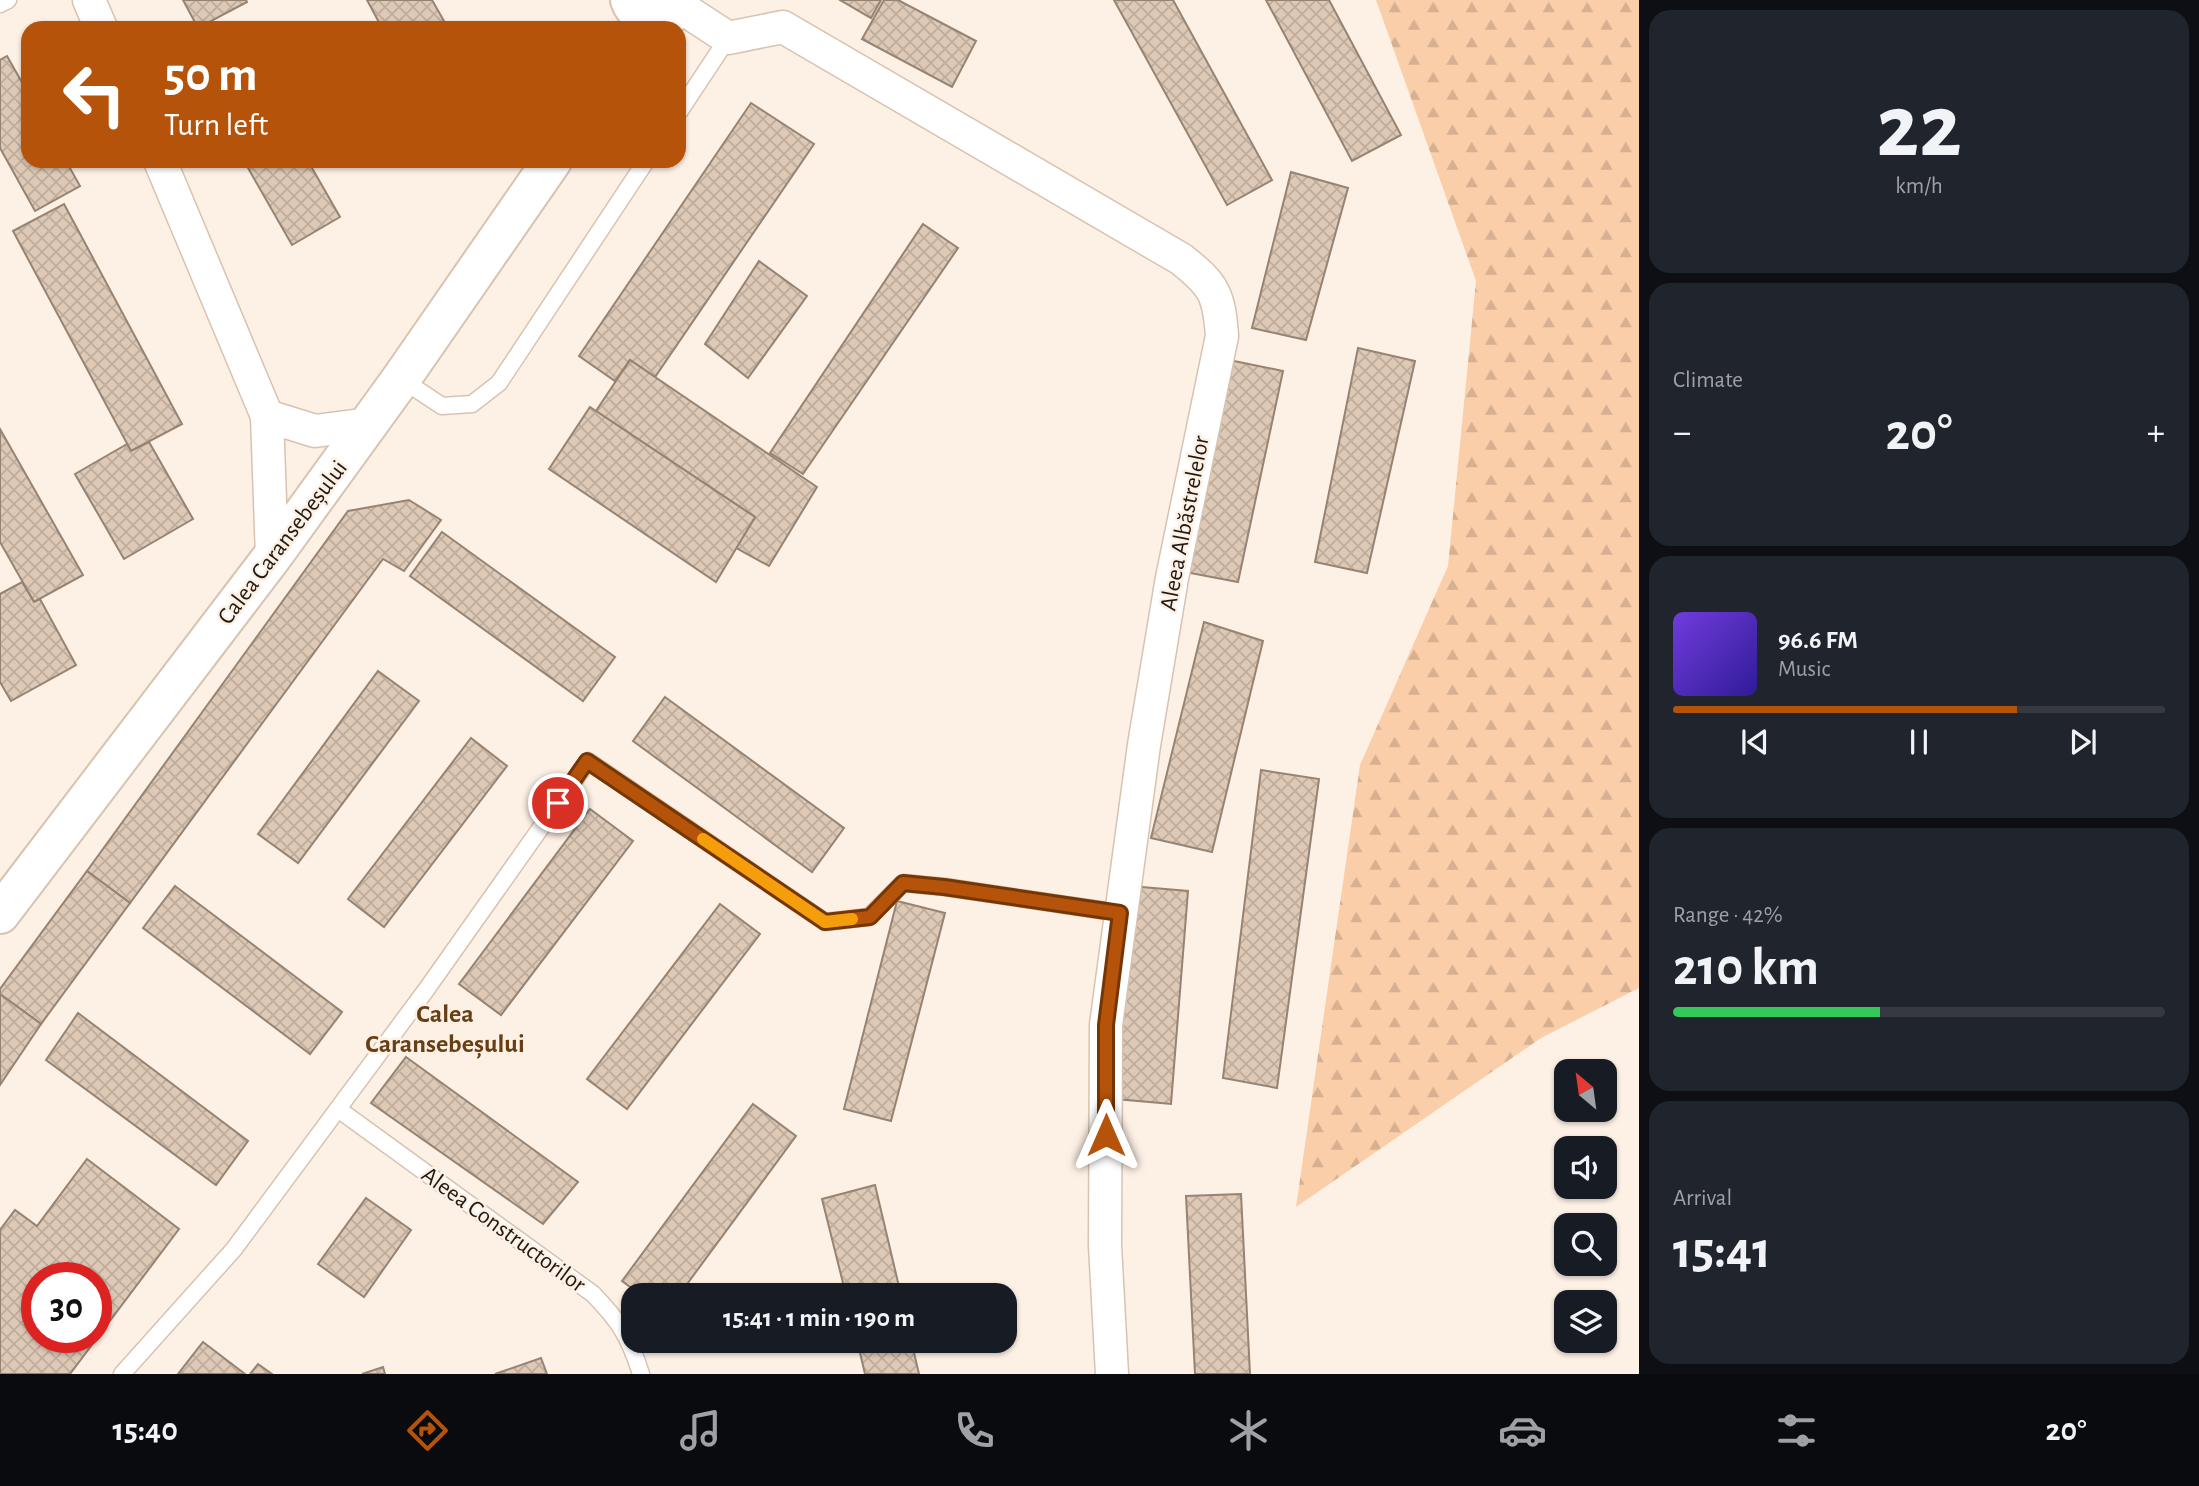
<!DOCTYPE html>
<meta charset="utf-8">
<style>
body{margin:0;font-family:"Alegreya Sans",sans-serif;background:#20242c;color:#f1f3f6;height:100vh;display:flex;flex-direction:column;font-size:26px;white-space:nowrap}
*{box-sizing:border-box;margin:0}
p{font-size:23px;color:#9ea1a6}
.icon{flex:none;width:38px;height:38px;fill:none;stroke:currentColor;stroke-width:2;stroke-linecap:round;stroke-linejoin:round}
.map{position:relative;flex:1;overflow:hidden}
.side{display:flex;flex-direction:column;gap:10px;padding:10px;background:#0d0f14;width:560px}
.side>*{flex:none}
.guide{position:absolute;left:21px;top:21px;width:665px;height:147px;border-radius:21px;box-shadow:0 2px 5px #0004;background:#b45309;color:#fff;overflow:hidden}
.needle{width:46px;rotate:331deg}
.buttons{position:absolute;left:1554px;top:1059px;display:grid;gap:14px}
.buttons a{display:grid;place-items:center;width:63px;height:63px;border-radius:14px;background:#171b24;box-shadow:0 2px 5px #0004;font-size:35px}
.speed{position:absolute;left:21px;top:1262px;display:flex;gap:14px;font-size:35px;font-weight:700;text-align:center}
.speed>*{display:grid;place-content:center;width:91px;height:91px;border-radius:50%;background:#171b24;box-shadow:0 2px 5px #0004;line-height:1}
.speed .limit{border:10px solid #d22;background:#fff;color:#111}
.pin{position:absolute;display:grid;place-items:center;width:60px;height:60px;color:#fff;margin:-30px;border:4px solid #fff;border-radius:50%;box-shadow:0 2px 7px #0007}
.me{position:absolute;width:77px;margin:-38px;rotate:0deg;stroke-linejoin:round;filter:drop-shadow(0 0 5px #0008)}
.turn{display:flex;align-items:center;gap:24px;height:147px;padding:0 28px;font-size:32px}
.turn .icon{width:91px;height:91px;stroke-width:2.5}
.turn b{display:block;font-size:49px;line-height:60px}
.big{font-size:52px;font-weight:600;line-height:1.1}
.side .tile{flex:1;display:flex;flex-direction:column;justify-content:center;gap:10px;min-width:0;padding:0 24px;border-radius:21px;background:#20242c}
.side .dial{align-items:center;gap:0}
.dial b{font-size:91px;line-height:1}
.song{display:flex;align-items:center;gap:21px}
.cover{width:84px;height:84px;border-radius:10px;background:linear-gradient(135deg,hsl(260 70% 55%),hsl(250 70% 35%))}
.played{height:7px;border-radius:4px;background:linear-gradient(90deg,#b45309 70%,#363941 70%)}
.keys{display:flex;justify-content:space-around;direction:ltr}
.heat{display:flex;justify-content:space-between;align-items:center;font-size:38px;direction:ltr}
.charge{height:10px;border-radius:5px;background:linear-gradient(90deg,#34c759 42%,#363941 0)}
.trip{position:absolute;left:621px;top:1283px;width:396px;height:70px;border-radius:21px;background:#171b24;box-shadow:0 2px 5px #0004;font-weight:600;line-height:70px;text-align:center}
.menu{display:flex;height:112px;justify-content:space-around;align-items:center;background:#090b0e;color:#9ea1a6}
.menu .icon{width:49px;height:49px}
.menu .on{color:#b45309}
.menu b{font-size:32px;color:#f1f3f6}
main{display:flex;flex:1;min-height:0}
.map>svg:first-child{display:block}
.forest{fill:url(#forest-firs)}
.building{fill:url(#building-cross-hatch);stroke:#968372;stroke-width:2;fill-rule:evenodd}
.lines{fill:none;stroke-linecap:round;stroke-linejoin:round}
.service-casing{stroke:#d8c3b0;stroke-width:19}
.minor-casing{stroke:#d8c3b0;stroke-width:35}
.primary-casing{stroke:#d8c3b0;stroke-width:42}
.service{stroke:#fff;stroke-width:16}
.minor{stroke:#fff;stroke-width:32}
.primary{stroke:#fff;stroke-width:38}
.route-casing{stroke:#753606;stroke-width:18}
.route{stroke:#b45309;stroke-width:12}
.slow{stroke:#f59e0b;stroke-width:12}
.labels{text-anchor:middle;stroke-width:5;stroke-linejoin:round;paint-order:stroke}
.street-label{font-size:24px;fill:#201912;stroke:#fdf0e5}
.neighbourhood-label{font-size:26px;font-weight:bold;fill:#683f14;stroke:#fdf0e5}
</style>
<main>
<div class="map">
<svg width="1639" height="1374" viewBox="0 0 1639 1374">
<defs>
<pattern id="forest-firs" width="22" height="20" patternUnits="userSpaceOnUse" patternTransform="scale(1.75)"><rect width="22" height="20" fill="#facea8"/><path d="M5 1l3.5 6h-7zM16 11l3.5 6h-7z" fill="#d6b090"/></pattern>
<pattern id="building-cross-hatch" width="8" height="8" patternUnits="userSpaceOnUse" patternTransform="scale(1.75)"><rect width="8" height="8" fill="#dec9b7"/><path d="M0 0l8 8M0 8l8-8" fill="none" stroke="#beac9c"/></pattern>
</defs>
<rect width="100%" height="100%" fill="#fdf0e5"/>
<!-- forest -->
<polygon class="forest" points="1376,0 1639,0 1639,988 1541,1038 1296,1207 1360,765 1448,566 1476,281"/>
<!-- building -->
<g class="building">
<polygon points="183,0 246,0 247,2 198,28"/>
<polygon points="367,0 432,0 448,28 382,28"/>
<polygon points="840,0 881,0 871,18"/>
<polygon points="884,0 898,0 976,41 952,87 862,39"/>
<polygon points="1114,0 1173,0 1272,180 1227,205"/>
<polygon points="1266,0 1329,0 1401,135 1352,161"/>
<polygon points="7,56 28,93 28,161 66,161 80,186 35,211 0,148 0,60"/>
<polygon points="751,103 814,144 655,377 630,360 615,381 579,356"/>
<polygon points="244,161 308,161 340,217 292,245"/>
<polygon points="1291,172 1348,188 1306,340 1252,328"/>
<polygon points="64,204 182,424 131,451 13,231"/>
<polygon points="923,224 958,248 803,474 770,453"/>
<polygon points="759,261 807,296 748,378 705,344"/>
<polygon points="1358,348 1415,361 1367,573 1315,562"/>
<polygon points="630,360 817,487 769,566 736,548 755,517 596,411"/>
<polygon points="1229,360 1283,371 1238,582 1185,572"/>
<polygon points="590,407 755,517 716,582 549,469"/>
<polygon points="0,429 83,575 34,602 0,542"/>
<polygon points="149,442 193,519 124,559 75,474 127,444 131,451"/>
<polygon points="409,500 441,520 404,571 383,559 130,903 87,871 348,511"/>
<polygon points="442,532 615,657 583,701 410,576"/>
<polygon points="22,582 34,602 40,599 76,665 11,701 0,682 0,594"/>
<polygon points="1204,622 1263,641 1212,852 1151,838"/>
<polygon points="378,671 419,701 298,863 258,834"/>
<polygon points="665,697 844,828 812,872 633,741"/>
<polygon points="471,738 507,766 384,927 348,899"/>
<polygon points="1261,770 1319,779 1277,1088 1223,1078"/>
<polygon points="590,809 633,841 501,1015 459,984"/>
<polygon points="87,871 130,903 41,1024 0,994 0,989"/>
<polygon points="175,886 342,1012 310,1054 143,928"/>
<polygon points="1130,886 1188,891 1171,1104 1116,1099"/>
<polygon points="897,901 945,913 891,1121 844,1109"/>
<polygon points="720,904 760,934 627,1109 587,1079"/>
<polygon points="0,994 41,1024 0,1085"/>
<polygon points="78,1013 248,1141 216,1185 46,1060"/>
<polygon points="406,1057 578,1182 543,1224 371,1103"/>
<polygon points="753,1104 796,1136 679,1295 641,1295 622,1281"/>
<path d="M87,1159L179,1229L70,1374H0V1230L15,1210L37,1226ZM37,1278H96V1337H37Z"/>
<polygon points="875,1185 901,1295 846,1295 822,1199"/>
<polygon points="1241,1194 1250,1374 1195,1374 1186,1196"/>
<polygon points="366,1198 411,1230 364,1297 318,1264"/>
<polygon points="857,1340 911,1340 919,1374 865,1374"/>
<polygon points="203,1342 245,1374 178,1374"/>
<polygon points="541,1358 547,1374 495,1374"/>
<polygon points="258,1364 272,1374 250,1374"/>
<polygon points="383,1367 385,1374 362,1374"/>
</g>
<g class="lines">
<!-- service casing -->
<g class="service-casing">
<g id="service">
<polyline points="0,4 8,0"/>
<polyline points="679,112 728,38"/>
<polyline points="401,379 442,406 472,404 499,383 646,161"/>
<path d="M338,1109L593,1294C620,1322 629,1336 641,1374"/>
<polyline points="122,1374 234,1249 426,990 588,761 825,922 869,917 903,883 945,887 1120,913"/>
</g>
</g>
<!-- minor casing -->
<g class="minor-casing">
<g id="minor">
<polyline points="89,0 101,28"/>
<path d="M679,6L728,38L783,27L1181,259C1214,285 1219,294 1222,336L1172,578L1144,745L1106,1025L1105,1245L1112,1374"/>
<polyline points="160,161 267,416 272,557"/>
<polyline points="267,416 315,431 369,424"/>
</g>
</g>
<!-- primary casing -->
<g class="primary-casing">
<g id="primary">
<path d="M630,0C638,24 674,24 681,0"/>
<polyline points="0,914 272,557 401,379 552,161"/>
</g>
</g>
<!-- service -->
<use href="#service" class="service"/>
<!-- minor -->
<use href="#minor" class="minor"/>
<!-- primary -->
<use href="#primary" class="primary"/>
</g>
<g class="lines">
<!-- route casing -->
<g class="route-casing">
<polyline id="route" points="558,803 587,761 825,922 870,917 903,883 944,887 1120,913 1106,1025 1106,1135"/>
</g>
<!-- route -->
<use href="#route" class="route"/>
<!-- slow -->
<polyline class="slow" points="703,839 825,922 852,919"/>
</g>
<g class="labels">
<!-- street labels -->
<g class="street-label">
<text transform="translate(1184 523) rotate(-79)" y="8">Aleea Albăstrelelor</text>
<text transform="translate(282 542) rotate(-53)" y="8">Calea Caransebeșului</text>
<text transform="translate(504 1229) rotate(36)" y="8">Aleea Constructorilor</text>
</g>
<!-- neighbourhood labels -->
<g class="neighbourhood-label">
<text x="445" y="1022">Calea<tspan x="445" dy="30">Caransebeșului</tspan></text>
</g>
</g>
</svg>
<div class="buttons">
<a><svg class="needle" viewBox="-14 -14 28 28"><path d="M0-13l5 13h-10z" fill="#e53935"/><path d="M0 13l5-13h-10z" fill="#9ea1a6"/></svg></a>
<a><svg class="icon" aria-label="sound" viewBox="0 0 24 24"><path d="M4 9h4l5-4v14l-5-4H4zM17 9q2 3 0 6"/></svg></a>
<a><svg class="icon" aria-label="search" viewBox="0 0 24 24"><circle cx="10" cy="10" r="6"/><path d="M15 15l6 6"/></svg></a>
<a><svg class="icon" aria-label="layers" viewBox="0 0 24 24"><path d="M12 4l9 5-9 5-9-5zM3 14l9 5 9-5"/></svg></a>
</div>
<div class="speed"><div class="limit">30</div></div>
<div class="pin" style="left:558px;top:803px;background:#d93025"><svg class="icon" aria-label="arrive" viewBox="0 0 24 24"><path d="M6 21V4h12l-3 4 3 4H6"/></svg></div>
<svg class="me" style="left:1106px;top:1135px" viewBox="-20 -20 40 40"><path d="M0-17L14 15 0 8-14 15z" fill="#b45309" stroke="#fff" stroke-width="4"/></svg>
<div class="trip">15:41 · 1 min · 190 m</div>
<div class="guide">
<div class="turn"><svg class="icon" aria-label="left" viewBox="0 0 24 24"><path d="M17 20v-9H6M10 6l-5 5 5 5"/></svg><div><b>50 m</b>Turn left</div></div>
</div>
</div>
<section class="side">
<div class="tile dial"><b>22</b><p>km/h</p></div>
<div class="tile"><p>Climate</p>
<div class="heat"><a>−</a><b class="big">20°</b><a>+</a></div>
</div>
<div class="tile">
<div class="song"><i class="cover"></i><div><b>96.6 FM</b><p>Music</p></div></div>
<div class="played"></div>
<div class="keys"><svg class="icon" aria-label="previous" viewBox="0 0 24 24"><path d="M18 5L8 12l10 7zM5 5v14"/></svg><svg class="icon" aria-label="pause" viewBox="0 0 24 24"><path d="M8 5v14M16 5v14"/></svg><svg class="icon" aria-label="next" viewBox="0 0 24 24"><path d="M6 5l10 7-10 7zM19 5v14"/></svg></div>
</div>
<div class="tile"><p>Range · 42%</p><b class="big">210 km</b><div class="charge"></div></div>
<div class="tile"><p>Arrival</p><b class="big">15:41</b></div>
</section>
</main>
<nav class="menu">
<b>15:40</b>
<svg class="icon on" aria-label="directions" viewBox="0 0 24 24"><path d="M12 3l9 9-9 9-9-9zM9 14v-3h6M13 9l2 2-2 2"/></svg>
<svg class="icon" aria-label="music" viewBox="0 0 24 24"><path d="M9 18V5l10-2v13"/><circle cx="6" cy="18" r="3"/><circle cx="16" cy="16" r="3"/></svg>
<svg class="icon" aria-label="phone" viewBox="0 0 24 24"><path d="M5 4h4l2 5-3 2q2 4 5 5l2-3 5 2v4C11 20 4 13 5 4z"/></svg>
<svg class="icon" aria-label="climate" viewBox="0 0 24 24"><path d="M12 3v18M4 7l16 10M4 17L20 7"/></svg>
<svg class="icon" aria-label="car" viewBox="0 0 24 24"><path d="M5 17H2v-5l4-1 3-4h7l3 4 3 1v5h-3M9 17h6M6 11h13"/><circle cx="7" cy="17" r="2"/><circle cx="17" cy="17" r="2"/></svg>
<svg class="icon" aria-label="filters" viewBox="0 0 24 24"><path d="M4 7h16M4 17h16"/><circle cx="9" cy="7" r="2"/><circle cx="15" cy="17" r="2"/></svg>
<b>20°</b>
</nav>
